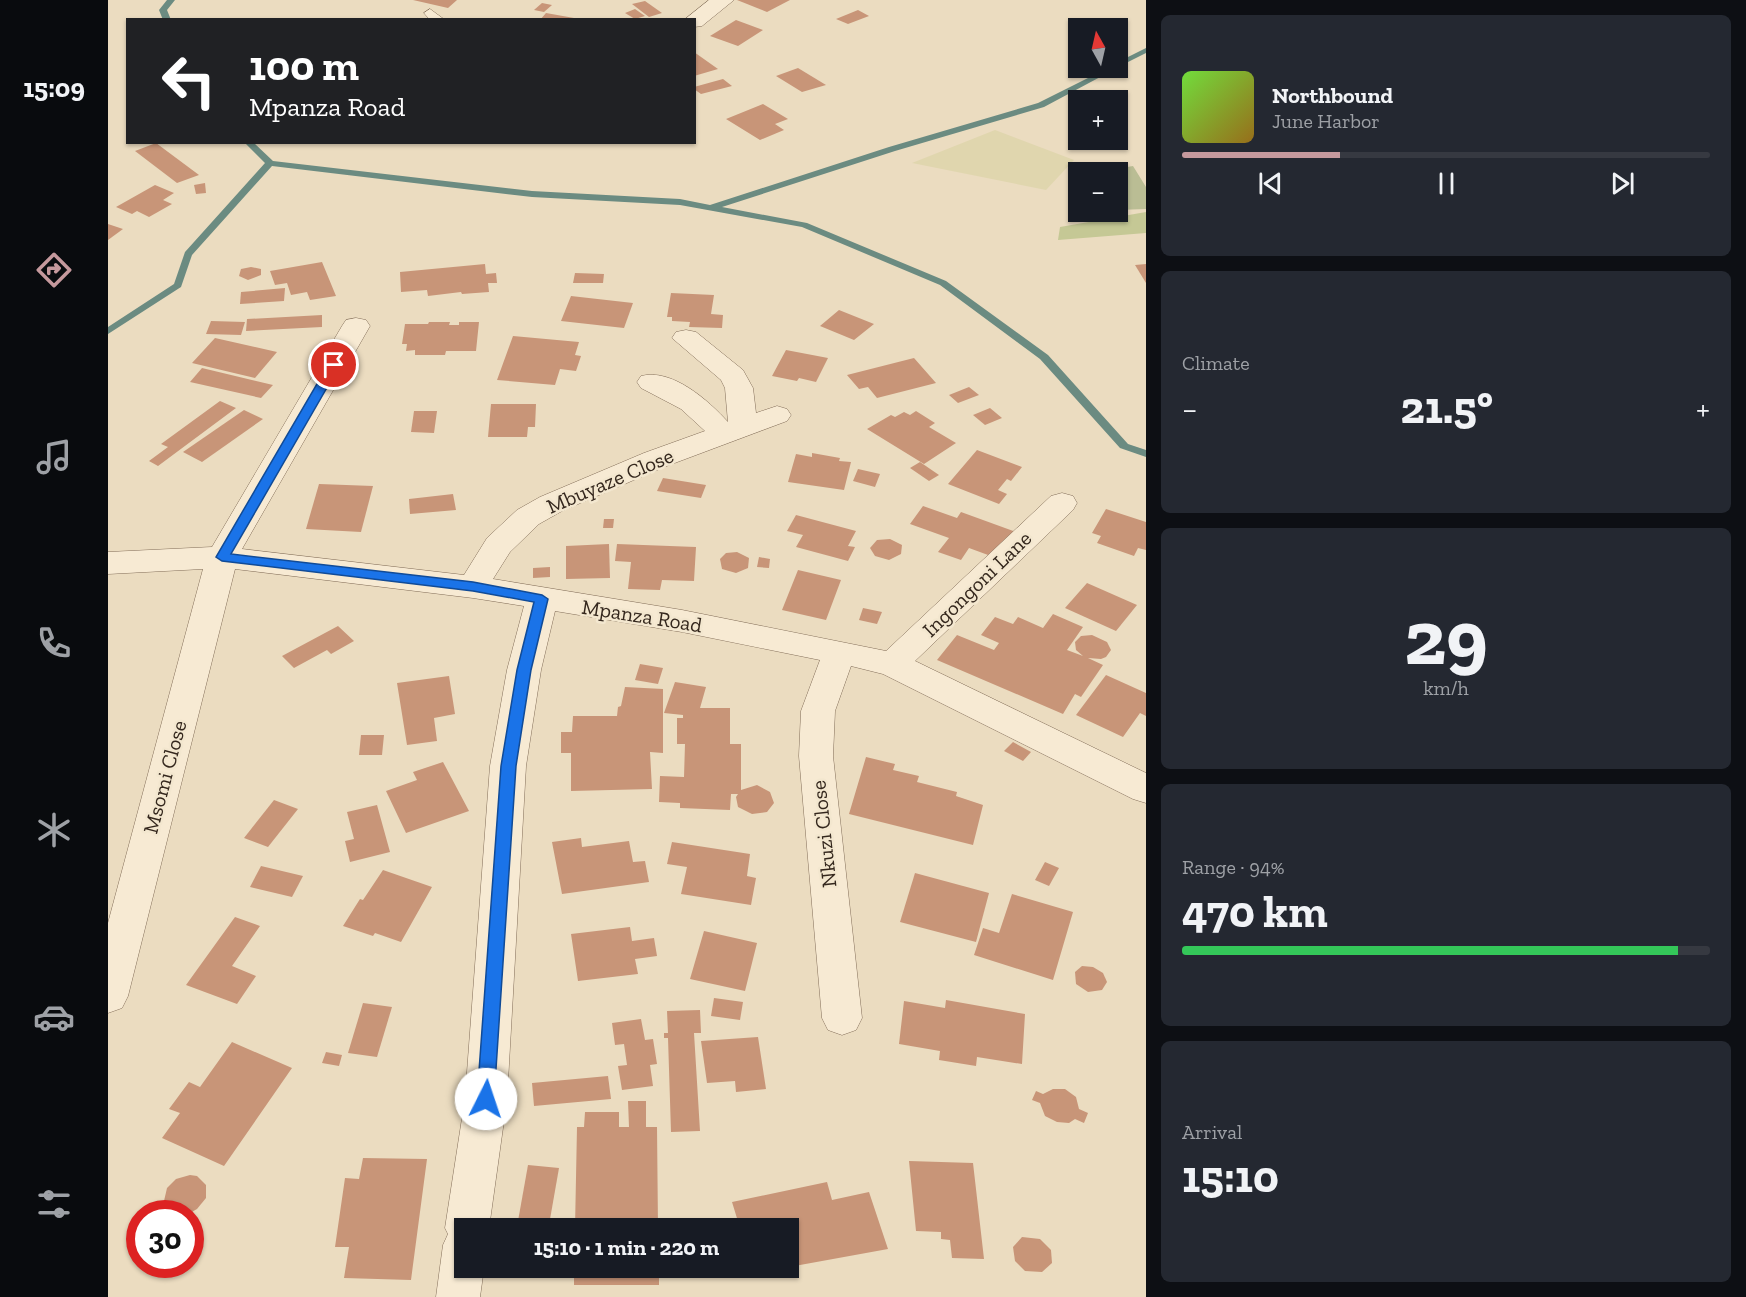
<!DOCTYPE html>
<meta charset="utf-8">
<style>
body{margin:0;font-family:"Zilla Slab",serif;background:#242831;color:#f1f3f6;height:100vh;display:flex;flex-direction:column;font-size:22px;white-space:nowrap}
*{box-sizing:border-box;margin:0}
p{font-size:20px;color:#9ea1a6}
.icon{flex:none;width:33px;height:33px;fill:none;stroke:currentColor;stroke-width:2;stroke-linecap:round;stroke-linejoin:round}
.map{position:relative;flex:1;overflow:hidden}
.sheet{display:flex;flex-direction:column;gap:15px;padding:15px;background:#0d0f14;width:600px}
.sheet>*{flex:none}
.hud{position:absolute;left:18px;top:18px;width:570px;height:126px;border-radius:0px;box-shadow:0 2px 4px #0004;background:#202124;color:#fff;overflow:hidden}
.needle{width:39px;rotate:352deg}
.buttons{position:absolute;left:960px;top:18px;display:grid;gap:12px}
.buttons a{display:grid;place-items:center;width:60px;height:60px;border-radius:0px;background:#171b24;box-shadow:0 2px 4px #0004;font-size:30px}
.speed{position:absolute;left:18px;top:1200px;display:flex;gap:12px;font-size:30px;font-weight:700;text-align:center}
.speed>*{display:grid;place-content:center;width:78px;height:78px;border-radius:50%;background:#171b24;box-shadow:0 2px 4px #0004;line-height:1}
.speed .limit{border:9px solid #d22;background:#fff;color:#111}
.pin{position:absolute;display:grid;place-items:center;width:51px;height:51px;color:#fff;margin:-26px;border:3px solid #fff;border-radius:50%;box-shadow:0 2px 6px #0007}
.me{position:absolute;width:66px;margin:-33px;rotate:4deg;stroke-linejoin:round;filter:drop-shadow(0 0 4px #0008)}
.turn{display:flex;align-items:center;gap:21px;height:126px;padding:0 24px;font-size:27px}
.turn .icon{width:78px;height:78px;stroke-width:2.5}
.turn b{display:block;font-size:42px;line-height:51px}
.big{font-size:45px;font-weight:700;line-height:1.1}
.sheet .widget{flex:1;display:flex;flex-direction:column;justify-content:center;gap:9px;min-width:0;padding:0 21px;border-radius:9px;background:#242831}
.sheet .dial{align-items:center;gap:0}
.dial b{font-size:78px;line-height:1}
.song{display:flex;align-items:center;gap:18px}
.cover{width:72px;height:72px;border-radius:9px;background:linear-gradient(135deg,hsl(100 70% 55%),hsl(40 70% 35%))}
.played{height:6px;border-radius:3px;background:linear-gradient(90deg,#c5999d 30%,#363941 30%)}
.keys{display:flex;justify-content:space-around;direction:ltr}
.heat{display:flex;justify-content:space-between;align-items:center;font-size:33px;direction:ltr}
.charge{height:9px;border-radius:4px;background:linear-gradient(90deg,#34c759 94%,#363941 0)}
.trip{position:absolute;left:346px;top:1218px;width:345px;height:60px;border-radius:0px;background:#171b24;box-shadow:0 2px 4px #0004;font-weight:700;line-height:60px;text-align:center}
main{display:flex;flex:1;min-height:0}
.dock{display:flex;flex-direction:column;width:108px;justify-content:space-around;align-items:center;background:#090b0e;color:#9ea1a6}
.dock .icon{width:42px;height:42px}
.dock .on{color:#c5999d}
.dock b{font-size:27px;color:#f1f3f6}
.map>svg:first-child{display:block}
.farmland{fill:#e0d6ae}
.green{fill:#c5c895}
.cemetery{fill:#babd94}
.lines{fill:none;stroke-linecap:round;stroke-linejoin:round}
.stream{fill:#6b8b81;fill-rule:evenodd}
.building{fill:#c89578}
.service-casing{stroke:#836e59;stroke-width:1}
.minor-casing{stroke:#836e59;stroke-width:1}
.service{fill:#f7ead3;fill-rule:evenodd}
.minor{fill:#f7ead3;fill-rule:evenodd}
.route{fill:#1a73e8;stroke:#114b97;stroke-width:1.5}
.labels{text-anchor:middle;stroke-width:5;stroke-linejoin:round;paint-order:stroke}
.street-label{font-size:21px;fill:#34271d;stroke:#f3e7cf}
</style>
<main>
<nav class="dock">
<b>15:09</b>
<svg class="icon on" aria-label="directions" viewBox="0 0 24 24"><path d="M12 3l9 9-9 9-9-9zM9 14v-3h6M13 9l2 2-2 2"/></svg>
<svg class="icon" aria-label="music" viewBox="0 0 24 24"><path d="M9 18V5l10-2v13"/><circle cx="6" cy="18" r="3"/><circle cx="16" cy="16" r="3"/></svg>
<svg class="icon" aria-label="phone" viewBox="0 0 24 24"><path d="M5 4h4l2 5-3 2q2 4 5 5l2-3 5 2v4C11 20 4 13 5 4z"/></svg>
<svg class="icon" aria-label="climate" viewBox="0 0 24 24"><path d="M12 3v18M4 7l16 10M4 17L20 7"/></svg>
<svg class="icon" aria-label="car" viewBox="0 0 24 24"><path d="M5 17H2v-5l4-1 3-4h7l3 4 3 1v5h-3M9 17h6M6 11h13"/><circle cx="7" cy="17" r="2"/><circle cx="17" cy="17" r="2"/></svg>
<svg class="icon" aria-label="filters" viewBox="0 0 24 24"><path d="M4 7h16M4 17h16"/><circle cx="9" cy="7" r="2"/><circle cx="15" cy="17" r="2"/></svg>
</nav>
<div class="map">
<svg width="1038" height="1297" viewBox="0 0 1038 1297">
<rect width="100%" height="100%" fill="#ebdcc0"/>
<!-- farmland -->
<polygon class="farmland" points="887,130 966,160 938,190 804,163"/>
<!-- green -->
<polygon class="green" points="1038,212 1038,233 950,240 952,227"/>
<!-- cemetery -->
<polygon class="cemetery" points="1025,166 1038,187 1038,209 1010,210 1010,172 990,172"/>
<g class="lines">
<!-- stream -->
<g class="stream">
<polygon points="59,0 67,0 59,10 63,20 55,20 51,10"/>
<polygon points="1038,48 1038,53 1010,67 1010,62"/>
<polygon points="1000,68 1009,68 936,107 787,151 614,207 699,223 838,281 940,355 1020,444 1038,450 1038,457 1012,448 932,359 832,285 694,227 572,205 424,197 164,166 84,255 73,287 0,334 0,327 66,284 77,252 157,163 136,142 145,142 165,161 424,191 572,199 602,205 781,147 930,103"/>
</g>
</g>
<!-- building -->
<g class="building">
<polygon points="305,0 349,0 340,8"/>
<polygon points="629,0 682,0 659,12"/>
<polygon points="537,1 554,13 541,17 524,4"/>
<polygon points="434,3 444,5 436,12 426,10"/>
<polygon points="527,9 537,16 527,19 517,13"/>
<polygon points="750,10 761,16 740,24 728,19"/>
<polygon points="438,13 466,18 466,20 432,20"/>
<polygon points="628,20 655,30 630,46 602,36"/>
<polygon points="586,52 610,69 586,76"/>
<polygon points="690,68 718,85 694,92 668,76"/>
<polygon points="615,79 624,86 593,94 586,89 586,87"/>
<polygon points="655,104 680,119 667,124 676,130 652,140 618,119"/>
<polygon points="48,143 91,175 69,183 27,151"/>
<polygon points="97,183 98,193 88,194 86,185"/>
<polygon points="47,185 66,193 55,200 64,204 41,217 29,211 24,214 8,207"/>
<polygon points="0,224 15,229 0,240"/>
<polygon points="214,262 228,296 202,300 199,292 183,295 179,283 167,285 162,271"/>
<polygon points="377,264 378,274 388,273 389,283 380,283 381,292 354,294 353,292 320,296 319,290 293,292 292,272"/>
<polygon points="1038,264 1038,283 1027,265"/>
<polygon points="143,267 153,269 153,275 140,280 131,276 133,269"/>
<polygon points="467,273 496,274 495,283 465,283"/>
<polygon points="177,288 176,301 132,304 133,292"/>
<polygon points="563,293 606,295 603,314 615,315 614,328 581,327 582,322 564,321 564,317 559,317"/>
<polygon points="463,296 525,303 516,328 453,321"/>
<polygon points="731,310 766,324 746,340 712,326"/>
<polygon points="214,315 214,327 138,331 139,319"/>
<polygon points="103,321 137,322 133,335 98,334"/>
<polygon points="321,322 342,322 341,325 351,325 351,322 371,322 368,351 338,351 337,355 307,355 307,350 298,351 299,344 294,344 297,324 320,324"/>
<polygon points="405,336 471,342 467,355 473,356 468,371 452,369 447,385 389,380"/>
<polygon points="107,338 169,352 147,378 84,363"/>
<polygon points="678,350 720,358 708,382 691,378 689,381 664,376"/>
<polygon points="806,358 828,383 769,398 760,387 751,389 739,375"/>
<polygon points="94,368 165,385 153,398 82,382"/>
<polygon points="861,387 871,395 850,403 841,395"/>
<polygon points="112,401 128,408 50,466 41,461 60,447 53,444"/>
<polygon points="383,404 428,404 427,427 420,427 419,437 380,437"/>
<polygon points="882,408 894,418 877,425 865,415"/>
<polygon points="136,410 155,419 94,462 75,452"/>
<polygon points="306,411 329,411 326,433 303,432"/>
<polygon points="808,411 827,423 821,427 848,443 816,464 759,429 783,415 787,417 796,412 802,415"/>
<polygon points="869,450 914,467 903,481 899,479 890,490 899,494 891,504 840,484"/>
<polygon points="704,453 732,458 731,461 743,462 736,490 680,482 688,454 704,457"/>
<polygon points="812,462 831,475 821,481 802,468"/>
<polygon points="750,469 772,474 767,487 745,481"/>
<polygon points="555,478 598,485 593,498 549,491"/>
<polygon points="211,484 265,486 253,532 198,529"/>
<polygon points="345,494 348,510 302,514 301,499"/>
<polygon points="815,506 849,518 853,512 908,532 891,559 861,548 853,560 830,552 841,538 802,524"/>
<polygon points="998,509 1038,522 1038,550 1030,548 1026,556 989,543 993,536 984,533"/>
<polygon points="688,515 748,531 740,546 747,547 740,561 688,547 695,535 679,531"/>
<polygon points="496,519 506,519 505,528 495,528"/>
<polygon points="782,539 794,545 793,554 781,560 767,556 762,548 769,540"/>
<polygon points="501,544 502,578 458,579 458,546"/>
<polygon points="509,544 588,547 586,581 554,580 552,590 520,589 523,562 507,561"/>
<polygon points="629,552 641,558 640,568 628,573 614,569 612,559 618,553"/>
<polygon points="651,557 662,559 661,568 649,567"/>
<polygon points="442,567 442,577 425,578 425,568"/>
<polygon points="690,570 733,580 718,620 674,610"/>
<polygon points="979,583 1029,605 1008,631 957,608"/>
<polygon points="755,608 774,612 769,624 751,620"/>
<polygon points="945,614 975,627 959,650 975,656 968,650 967,642 973,636 984,635 999,642 1003,650 998,657 993,659 980,658 995,665 973,697 967,694 955,714 829,660 849,635 886,650 891,643 873,635 887,617 905,624 910,617 935,628"/>
<polygon points="230,626 246,641 223,654 219,650 186,668 174,656"/>
<polygon points="532,664 555,668 550,684 527,680"/>
<polygon points="998,675 1038,693 1038,716 1032,713 1015,737 968,715"/>
<polygon points="341,676 347,714 326,718 329,741 299,745 289,683"/>
<polygon points="567,682 598,687 592,708 622,708 622,744 633,744 633,790 649,785 662,792 666,803 659,812 644,814 630,807 628,797 630,794 623,794 622,810 572,808 572,803 551,802 552,776 576,777 577,744 569,744 569,718 575,718 575,715 556,713"/>
<polygon points="517,687 555,689 555,753 542,752 544,789 463,791 463,753 453,753 453,732 464,732 465,716 509,716 510,707 513,706"/>
<polygon points="253,735 276,735 274,755 251,755"/>
<polygon points="905,742 923,752 915,761 896,751"/>
<polygon points="758,757 787,764 785,770 811,776 809,782 849,792 848,796 875,805 865,845 741,814"/>
<polygon points="335,762 361,811 298,833 278,791 309,780 305,772"/>
<polygon points="166,800 190,809 160,847 136,838"/>
<polygon points="269,805 282,852 242,862 237,841 246,839 239,812"/>
<polygon points="473,838 474,847 521,841 525,862 537,861 541,882 454,894 444,842"/>
<polygon points="564,842 642,854 639,876 648,878 643,905 573,894 579,867 559,864"/>
<polygon points="937,862 951,868 941,886 927,880"/>
<polygon points="153,866 195,876 184,897 142,887"/>
<polygon points="275,870 324,887 293,942 267,933 265,936 235,926 252,899 255,900"/>
<polygon points="807,873 881,893 868,942 792,922"/>
<polygon points="904,894 965,912 945,980 866,955 875,928 891,933"/>
<polygon points="127,917 152,926 124,966 148,976 129,1004 78,985"/>
<polygon points="522,927 524,941 546,938 549,956 527,959 530,974 470,981 463,934"/>
<polygon points="596,931 649,943 637,991 582,979"/>
<polygon points="974,966 985,967 995,973 999,982 994,990 980,992 968,984 967,972"/>
<polygon points="606,998 635,1002 632,1020 603,1016"/>
<polygon points="838,1000 917,1014 914,1064 869,1057 868,1066 831,1060 832,1051 791,1044 796,1001 837,1008"/>
<polygon points="255,1003 284,1007 269,1057 240,1053"/>
<polygon points="592,1010 593,1033 586,1033 592,1131 563,1132 560,1038 556,1038 556,1033 560,1033 559,1011"/>
<polygon points="533,1019 537,1040 545,1039 549,1064 542,1065 545,1086 514,1090 510,1066 519,1065 516,1044 507,1045 504,1023"/>
<polygon points="650,1037 658,1089 628,1092 627,1081 599,1083 593,1041"/>
<polygon points="124,1042 184,1068 116,1166 54,1138 72,1113 61,1109 81,1082 92,1087"/>
<polygon points="218,1052 234,1055 231,1066 214,1063"/>
<polygon points="500,1076 503,1099 426,1106 424,1083"/>
<polygon points="945,1089 957,1089 968,1097 971,1109 980,1113 976,1123 967,1119 961,1123 949,1122 937,1116 932,1103 924,1100 928,1091 935,1094"/>
<polygon points="520,1101 538,1101 538,1127 549,1127 550,1228 467,1228 469,1127 476,1127 477,1112 511,1112 511,1127 521,1127"/>
<polygon points="255,1158 319,1159 303,1280 236,1278 241,1247 227,1247 237,1178 251,1179"/>
<polygon points="801,1161 865,1163 876,1259 844,1258 842,1240 833,1239 833,1232 808,1231"/>
<polygon points="420,1165 451,1168 441,1225 410,1221"/>
<polygon points="82,1175 89,1176 98,1185 98,1198 89,1209 82,1213 62,1211 56,1201 59,1188 68,1179"/>
<polygon points="719,1182 724,1200 761,1192 780,1249 681,1267 681,1228 632,1228 624,1202"/>
<polygon points="914,1237 932,1239 943,1250 944,1263 934,1272 917,1271 907,1261 905,1247"/>
<rect x="466" y="1268" width="85" height="17"/>
</g>
<g class="lines">
<!-- service casing -->
<g class="service-casing">
<polygon id="service" points="322,9 337,20 322,20 316,13"/>
</g>
<!-- minor casing -->
<g class="minor-casing">
<g id="minor">
<polygon points="601,0 626,0 594,26 586,27 586,20 576,20"/>
<path d="M248,318L258,320L262,326L134,549L356,575L379,538L409,510L432,497L536,453L597,431L573,409L533,388L529,382L533,376C564,368 600,400 620,422L617,388L613,380L564,338L568,332L578,330L588,332L635,370L645,388L648,413L669,406L679,409L683,415L679,421L556,467L454,511L431,524L402,552L385,579L574,610L778,651L943,496L954,493L965,496L969,503L965,510L807,661L1038,773V803L1025,799L775,674L743,666L727,711L725,756L754,1018L748,1030L734,1035L720,1030L714,1018L691,756L693,711L712,660L574,632L447,611L433,670L418,766L399,1099L381,1228H357V1268H376L372,1297H328L335,1245L340,1234L337,1228L357,1099L382,766L399,670L416,606L365,598L127,569L20,996L14,1008L0,1013V923L95,569L0,574V552L104,547L234,326L238,320Z"/>
</g>
</g>
<!-- service -->
<use href="#service" class="service"/>
<!-- minor -->
<use href="#minor" class="minor"/>
</g>
<!-- route -->
<polygon class="route" points="226,361 232,365 123,554 365,582 434,595 440,599 423,670 408,766 386,1099 384,1105 378,1107 372,1105 369,1099 393,766 409,670 426,602 365,591 114,561 108,557 220,365"/>
<g class="labels">
<!-- street labels -->
<g class="street-label">
<text transform="translate(502 481) rotate(-23)" y="7">Mbuyaze Close</text>
<text transform="translate(869 584) rotate(-44)" y="7">Ingongoni Lane</text>
<text transform="translate(534 616) rotate(9)" y="7">Mpanza Road</text>
<text transform="translate(57 777) rotate(-75)" y="7">Msomi Close</text>
<text transform="translate(716 834) rotate(-96)" y="7">Nkuzi Close</text>
</g>
</g>
</svg>
<div class="buttons">
<a><svg class="needle" viewBox="-14 -14 28 28"><path d="M0-13l5 13h-10z" fill="#e53935"/><path d="M0 13l5-13h-10z" fill="#9ea1a6"/></svg></a>
<a>+</a>
<a>−</a>
</div>
<div class="speed"><div class="limit">30</div></div>
<div class="pin" style="left:226px;top:365px;background:#d93025"><svg class="icon" aria-label="arrive" viewBox="0 0 24 24"><path d="M6 21V4h12l-3 4 3 4H6"/></svg></div>
<svg class="me" style="left:378px;top:1099px" viewBox="-20 -20 40 40"><circle r="19" fill="#fff"/><path d="M0-13L10 11 0 6-10 11z" fill="#1a73e8"/></svg>
<div class="trip">15:10 · 1 min · 220 m</div>
<div class="hud">
<div class="turn"><svg class="icon" aria-label="left" viewBox="0 0 24 24"><path d="M17 20v-9H6M10 6l-5 5 5 5"/></svg><div><b>100 m</b>Mpanza Road</div></div>
</div>
</div>
<section class="sheet">
<div class="widget">
<div class="song"><i class="cover"></i><div><b>Northbound</b><p>June Harbor</p></div></div>
<div class="played"></div>
<div class="keys"><svg class="icon" aria-label="previous" viewBox="0 0 24 24"><path d="M18 5L8 12l10 7zM5 5v14"/></svg><svg class="icon" aria-label="pause" viewBox="0 0 24 24"><path d="M8 5v14M16 5v14"/></svg><svg class="icon" aria-label="next" viewBox="0 0 24 24"><path d="M6 5l10 7-10 7zM19 5v14"/></svg></div>
</div>
<div class="widget"><p>Climate</p>
<div class="heat"><a>−</a><b class="big">21.5°</b><a>+</a></div>
</div>
<div class="widget dial"><b>29</b><p>km/h</p></div>
<div class="widget"><p>Range · 94%</p><b class="big">470 km</b><div class="charge"></div></div>
<div class="widget"><p>Arrival</p><b class="big">15:10</b></div>
</section>
</main>
